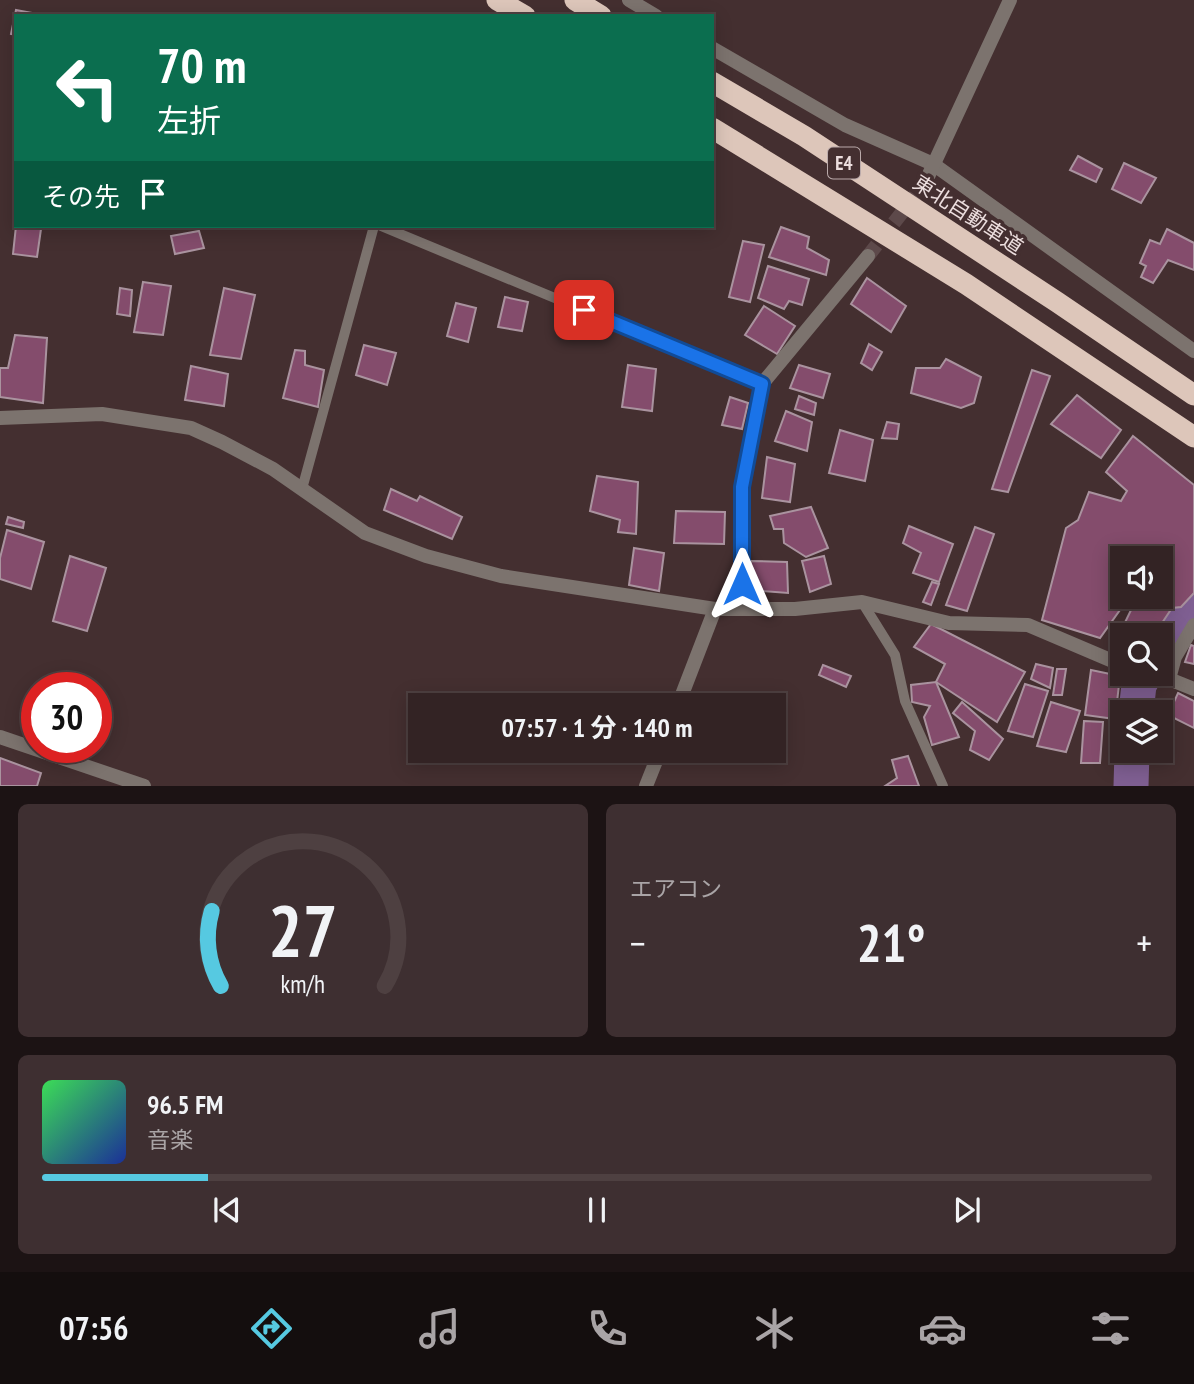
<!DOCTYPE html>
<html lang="ja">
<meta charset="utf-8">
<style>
body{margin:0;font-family:"PT Sans Narrow","Noto Sans JP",sans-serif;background:#3e2f31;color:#f1f3f6;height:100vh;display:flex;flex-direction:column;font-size:26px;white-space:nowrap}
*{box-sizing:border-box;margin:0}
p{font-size:23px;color:#a9a4a6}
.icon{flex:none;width:38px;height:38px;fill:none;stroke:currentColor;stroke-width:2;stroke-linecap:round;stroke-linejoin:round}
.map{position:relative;height:786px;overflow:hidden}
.details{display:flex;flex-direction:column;gap:18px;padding:18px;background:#1c1314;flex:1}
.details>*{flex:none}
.top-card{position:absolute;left:14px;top:14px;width:700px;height:214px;border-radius:0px;box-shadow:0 4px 18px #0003,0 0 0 2px #4e4041;background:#0b6e4f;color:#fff;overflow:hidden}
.tools{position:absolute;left:1110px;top:546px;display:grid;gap:14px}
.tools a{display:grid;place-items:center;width:63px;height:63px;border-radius:0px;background:#332324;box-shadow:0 4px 18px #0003,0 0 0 2px #4e4041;font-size:35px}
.speed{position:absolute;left:21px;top:672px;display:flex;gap:14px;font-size:35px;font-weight:700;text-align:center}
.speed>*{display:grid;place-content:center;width:91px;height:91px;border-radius:50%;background:#332324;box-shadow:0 4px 18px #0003,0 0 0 2px #4e4041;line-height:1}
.speed .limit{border:10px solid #d22;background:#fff;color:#111}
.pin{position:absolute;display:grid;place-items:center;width:60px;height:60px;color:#fff;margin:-30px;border-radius:14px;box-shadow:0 4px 10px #0006}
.me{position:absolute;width:77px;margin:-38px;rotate:0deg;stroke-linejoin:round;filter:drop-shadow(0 0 5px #0008)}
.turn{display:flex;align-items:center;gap:24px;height:147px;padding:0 28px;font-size:32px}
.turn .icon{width:91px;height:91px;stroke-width:2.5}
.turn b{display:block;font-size:49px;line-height:60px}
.then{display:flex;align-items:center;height:66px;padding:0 28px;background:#0003;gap:14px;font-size:26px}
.big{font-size:52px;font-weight:700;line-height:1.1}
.details .widget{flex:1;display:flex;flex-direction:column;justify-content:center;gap:10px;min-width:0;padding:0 24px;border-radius:10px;background:#3e2f31}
.details .dial{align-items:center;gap:0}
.dial svg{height:182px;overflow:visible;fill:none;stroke:#4e4041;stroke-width:7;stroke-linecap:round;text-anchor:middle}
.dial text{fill:#f1f3f6;stroke:none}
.song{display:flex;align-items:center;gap:21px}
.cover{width:84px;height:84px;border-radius:10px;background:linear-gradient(135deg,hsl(130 70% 55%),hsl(230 70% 35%))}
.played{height:7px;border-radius:4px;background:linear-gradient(90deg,#56c9e1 15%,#4e4041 15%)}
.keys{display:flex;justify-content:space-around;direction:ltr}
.heat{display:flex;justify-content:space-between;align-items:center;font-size:38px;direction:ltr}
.details .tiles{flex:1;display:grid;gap:18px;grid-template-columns:1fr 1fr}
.widget:last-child{grid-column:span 2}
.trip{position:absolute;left:408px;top:693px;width:378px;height:70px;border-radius:0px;background:#332324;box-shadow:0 4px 18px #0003,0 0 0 2px #4e4041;font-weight:700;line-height:70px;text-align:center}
.tabs{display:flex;height:112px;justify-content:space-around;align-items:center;background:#140e0e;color:#a9a4a6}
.tabs .icon{width:49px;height:49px}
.tabs .on{color:#56c9e1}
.tabs b{font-size:32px;color:#f1f3f6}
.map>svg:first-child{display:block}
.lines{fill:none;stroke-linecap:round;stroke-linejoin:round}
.river{stroke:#7f5f92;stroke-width:35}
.building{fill:#844c6c;stroke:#aa939f;stroke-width:2;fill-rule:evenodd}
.minor-tunnel{stroke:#5d494a;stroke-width:14;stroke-dasharray:14 7;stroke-linecap:butt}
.service{stroke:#7c736e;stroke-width:10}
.minor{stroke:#7c736e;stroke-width:14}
.tertiary{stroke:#7c736e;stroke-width:14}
.motorway{stroke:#ddc6ba;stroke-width:21}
.route-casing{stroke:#114b97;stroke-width:18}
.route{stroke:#1a73e8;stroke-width:12}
.labels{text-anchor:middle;stroke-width:7;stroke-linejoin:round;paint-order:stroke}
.shield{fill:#442f30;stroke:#baaaaa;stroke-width:2}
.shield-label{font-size:19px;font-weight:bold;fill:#ecdede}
.street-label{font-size:21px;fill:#ecdede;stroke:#442f30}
</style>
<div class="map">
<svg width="1194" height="786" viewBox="0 0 1194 786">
<rect width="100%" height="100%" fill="#442f30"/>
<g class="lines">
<!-- river -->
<g class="river">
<polyline points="1160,645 1167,632 1194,604"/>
<polyline points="1136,712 1139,685 1145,674"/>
<polyline points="1131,786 1132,751"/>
</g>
</g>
<!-- building -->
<g class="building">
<polygon points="16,10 38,14 38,16 16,16 16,35 11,34"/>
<polygon points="1078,156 1102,169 1096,182 1070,170"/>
<polygon points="1124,163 1156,178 1141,203 1112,189"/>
<polygon points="16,226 41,229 37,257 13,254"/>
<polygon points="781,227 809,237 807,248 829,260 826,275 769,257"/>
<polygon points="1167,229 1194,243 1194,270 1168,260 1153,283 1141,277 1146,266 1140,263 1150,240 1160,244"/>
<polygon points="199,231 204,248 175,254 171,236"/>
<polygon points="743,241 764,245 750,302 729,297"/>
<polygon points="768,266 809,279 802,305 789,301 784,309 758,298"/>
<polygon points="867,278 906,306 891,332 851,304"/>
<polygon points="143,282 171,286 163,335 134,332"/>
<polygon points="120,288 132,290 130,316 117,314"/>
<polygon points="224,288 255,295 241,359 210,355"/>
<polygon points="505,297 528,302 522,331 498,327"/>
<polygon points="456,303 476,308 468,342 447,336"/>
<polygon points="764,306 795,326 777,354 745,335"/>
<polygon points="15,335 47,338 43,403 0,397 0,368 8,368"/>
<polygon points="869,344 882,352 872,370 861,363"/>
<polygon points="364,345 396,353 387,385 356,375"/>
<polygon points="295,350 305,351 305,365 324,370 318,407 283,398"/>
<polygon points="946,359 981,377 974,403 961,408 911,393 916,368 940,368"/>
<polygon points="628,365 656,369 652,411 622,407"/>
<polygon points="799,365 830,374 823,398 790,388"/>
<polygon points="191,366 228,374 224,406 185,400"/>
<polygon points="1032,370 1050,376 1008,492 992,489"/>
<polygon points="1077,395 1121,430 1101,458 1051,424"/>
<polygon points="799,396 816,403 814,415 795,409"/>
<polygon points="730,397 748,403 742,429 722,425"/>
<polygon points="786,411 812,422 807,451 775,441"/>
<polygon points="887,422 899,424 897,439 882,438"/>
<polygon points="840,430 873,440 865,481 829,473"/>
<path d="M1133,436L1194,485V593L1181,607L1172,608L1154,635H1122V645L1115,643L1132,608L1125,603L1100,638L1042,620L1066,528L1078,520L1089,492L1121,501L1127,491L1106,472ZM1122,558H1160V597H1122Z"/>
<polygon points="767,457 795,464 790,502 762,498"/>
<polygon points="597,476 638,482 636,534 618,532 620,520 590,511"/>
<polygon points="391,489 417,501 420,496 462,517 452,539 384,510"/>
<polygon points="811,507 828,548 806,557 784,543 783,529 774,529 770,516"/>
<polygon points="676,511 725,512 724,544 674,543"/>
<polygon points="8,517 24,522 23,528 6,524"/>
<polygon points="909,526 953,544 939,582 913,573 921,553 903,543"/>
<polygon points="975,527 994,534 967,611 946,605"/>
<polygon points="7,530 44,542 31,589 0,579 0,558"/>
<polygon points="634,548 664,553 659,591 629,585"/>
<polygon points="70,556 106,568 87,631 53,621"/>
<polygon points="824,556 831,584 810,592 802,561"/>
<polygon points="751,561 787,562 788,593 750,590"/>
<polygon points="932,582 939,584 931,605 923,602"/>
<polygon points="931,624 1025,672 997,722 936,682 945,664 914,647"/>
<polygon points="1191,645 1194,646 1194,664 1185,662"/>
<polygon points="1036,664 1053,668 1050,688 1031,679"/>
<polygon points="823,665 851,676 846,687 819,675"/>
<polygon points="1057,669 1066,669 1062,695 1053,695"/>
<polygon points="1091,670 1120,676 1115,719 1085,715"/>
<polygon points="936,682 959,737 932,745 924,717 930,706 912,702 911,685"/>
<polygon points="1025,684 1048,691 1033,737 1008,731"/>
<polygon points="1178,693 1194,701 1194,728 1168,715"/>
<polygon points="962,702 1003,739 989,760 970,750 975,731 953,713"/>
<polygon points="1051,702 1080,711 1066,752 1037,746"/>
<polygon points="1084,721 1103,722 1100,763 1081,763"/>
<polygon points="908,756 919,786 885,786 897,778 892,760"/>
<polygon points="0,758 41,773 37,786 0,786"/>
</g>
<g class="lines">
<!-- minor-tunnel -->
<polyline class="minor-tunnel" points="868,256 925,183"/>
<!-- service -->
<g class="service">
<polyline points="381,226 762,384"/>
<polyline points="302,489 374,226"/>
<polyline points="862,602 895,655 905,701 943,786"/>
</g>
<!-- minor -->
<g class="minor">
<polyline points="629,0 656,16"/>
<polyline points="712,48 845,125 933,164 1194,351"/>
<polyline points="925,183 1010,0"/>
<polyline points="0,418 102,414 191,428 222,442 273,469 365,533 426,556 501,576 715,609 795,609 862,602 949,623 1028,625 1122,665"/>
<polyline points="742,609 742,487 762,384 868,256"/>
<polyline points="1149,674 1169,679 1194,689"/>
<polyline points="1169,679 1175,657 1194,625"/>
<polyline points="678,705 715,609"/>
<polyline points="646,786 660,751"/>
</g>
<!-- tertiary -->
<polyline class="tertiary" points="0,737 144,786"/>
<!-- motorway -->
<g class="motorway">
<polyline points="497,0 525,16"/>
<polyline points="575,0 601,16"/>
<polyline points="712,82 804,136 1057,302 1194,395"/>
<polyline points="712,128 966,284 1194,437"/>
</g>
</g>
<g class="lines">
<!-- route casing -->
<g class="route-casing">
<polyline id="route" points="584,310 762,384 742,487 742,584"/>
</g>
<!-- route -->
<use href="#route" class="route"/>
</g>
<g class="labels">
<!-- shield labels -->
<rect class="shield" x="828" y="147.5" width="32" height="31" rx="5"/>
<g class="shield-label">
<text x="844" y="170">E4</text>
</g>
<!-- street labels -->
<g class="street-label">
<text transform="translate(968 215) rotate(33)" y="7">東北自動車道</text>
</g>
</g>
</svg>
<div class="tools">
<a><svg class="icon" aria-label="sound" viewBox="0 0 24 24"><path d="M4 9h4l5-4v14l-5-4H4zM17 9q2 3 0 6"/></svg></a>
<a><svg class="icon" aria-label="search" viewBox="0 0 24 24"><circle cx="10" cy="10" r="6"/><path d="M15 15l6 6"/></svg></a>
<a><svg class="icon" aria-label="layers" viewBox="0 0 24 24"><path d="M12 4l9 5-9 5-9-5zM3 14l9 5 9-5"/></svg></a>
</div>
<div class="speed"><div class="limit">30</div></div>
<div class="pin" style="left:584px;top:310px;background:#d93025"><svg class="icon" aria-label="arrive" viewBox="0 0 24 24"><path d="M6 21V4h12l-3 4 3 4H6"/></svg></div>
<svg class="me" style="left:742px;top:584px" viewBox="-20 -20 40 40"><path d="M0-17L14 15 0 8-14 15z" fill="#1a73e8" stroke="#fff" stroke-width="4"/></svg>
<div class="trip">07:57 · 1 分 · 140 m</div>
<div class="top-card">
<div class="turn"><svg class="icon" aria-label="left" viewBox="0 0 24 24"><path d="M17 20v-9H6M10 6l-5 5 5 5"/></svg><div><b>70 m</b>左折</div></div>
<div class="then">その先<svg class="icon" aria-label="arrive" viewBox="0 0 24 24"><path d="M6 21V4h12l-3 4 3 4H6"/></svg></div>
</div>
</div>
<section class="details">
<div class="tiles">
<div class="widget dial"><svg viewBox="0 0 100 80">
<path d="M14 69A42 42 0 1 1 86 69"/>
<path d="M14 69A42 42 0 0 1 10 36" stroke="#56c9e1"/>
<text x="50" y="56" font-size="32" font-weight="700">27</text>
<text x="50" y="72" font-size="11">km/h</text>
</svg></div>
<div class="widget"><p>エアコン</p>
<div class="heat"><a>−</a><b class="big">21°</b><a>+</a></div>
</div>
<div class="widget">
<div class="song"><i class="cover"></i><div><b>96.5 FM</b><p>音楽</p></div></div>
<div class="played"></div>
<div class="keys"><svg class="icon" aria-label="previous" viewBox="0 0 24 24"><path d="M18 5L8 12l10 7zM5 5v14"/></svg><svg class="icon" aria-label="pause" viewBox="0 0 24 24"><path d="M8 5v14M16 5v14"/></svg><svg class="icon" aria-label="next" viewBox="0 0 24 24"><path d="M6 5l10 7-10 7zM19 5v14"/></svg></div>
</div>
</div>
</section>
<nav class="tabs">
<b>07:56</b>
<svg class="icon on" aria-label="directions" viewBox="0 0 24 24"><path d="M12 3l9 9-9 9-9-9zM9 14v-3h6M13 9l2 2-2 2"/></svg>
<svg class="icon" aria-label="music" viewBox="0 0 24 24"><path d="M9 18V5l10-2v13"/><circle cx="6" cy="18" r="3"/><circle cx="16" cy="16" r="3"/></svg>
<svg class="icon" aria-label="phone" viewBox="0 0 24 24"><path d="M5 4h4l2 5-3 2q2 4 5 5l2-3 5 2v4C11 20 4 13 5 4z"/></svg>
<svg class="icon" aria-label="climate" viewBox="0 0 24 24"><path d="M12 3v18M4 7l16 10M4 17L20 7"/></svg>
<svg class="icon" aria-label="car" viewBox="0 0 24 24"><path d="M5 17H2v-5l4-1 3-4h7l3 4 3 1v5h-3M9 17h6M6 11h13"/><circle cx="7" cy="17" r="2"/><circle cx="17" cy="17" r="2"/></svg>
<svg class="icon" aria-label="filters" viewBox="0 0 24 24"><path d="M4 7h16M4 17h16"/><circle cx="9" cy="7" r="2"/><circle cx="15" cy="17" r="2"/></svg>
</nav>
